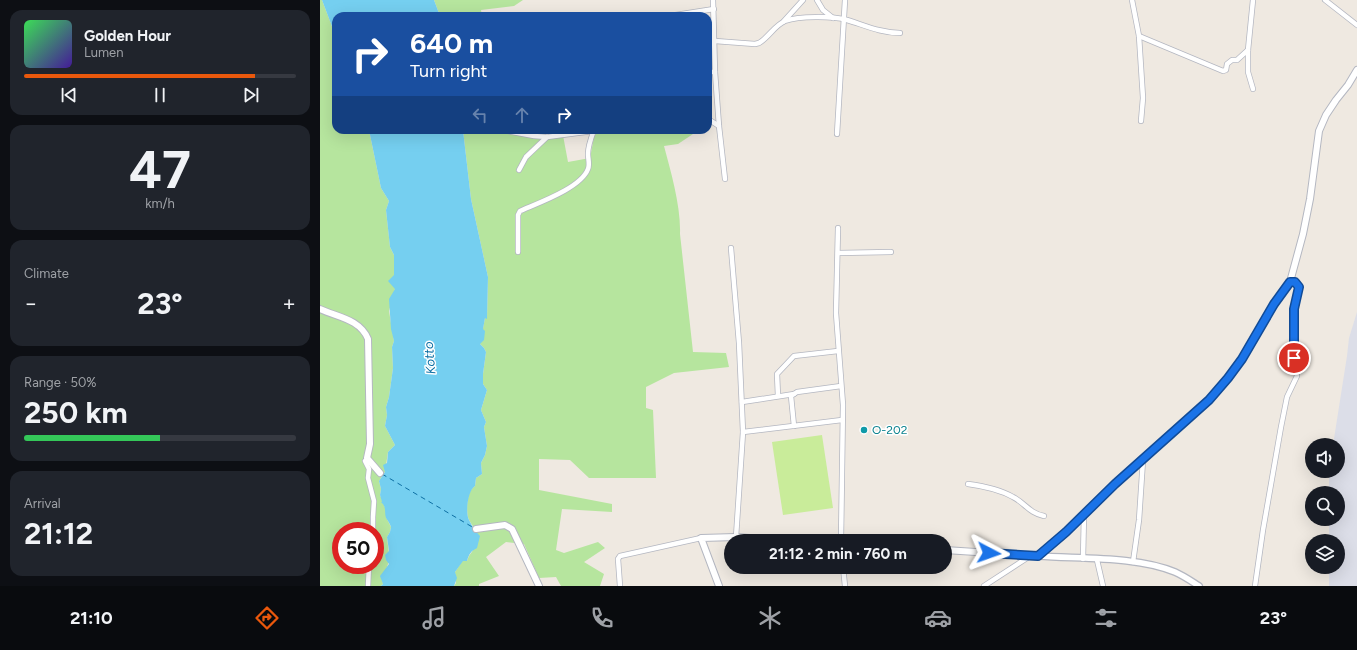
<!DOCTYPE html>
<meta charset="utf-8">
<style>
body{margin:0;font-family:Figtree,sans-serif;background:#20242c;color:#f1f3f6;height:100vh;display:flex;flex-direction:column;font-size:15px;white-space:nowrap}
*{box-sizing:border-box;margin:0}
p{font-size:13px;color:#9ea1a6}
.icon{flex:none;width:22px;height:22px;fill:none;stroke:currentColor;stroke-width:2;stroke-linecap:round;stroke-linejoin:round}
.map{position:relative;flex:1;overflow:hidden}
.drawer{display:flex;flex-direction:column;gap:10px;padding:10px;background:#0d0f14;width:320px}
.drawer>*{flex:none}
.banner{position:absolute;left:12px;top:12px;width:380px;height:122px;border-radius:12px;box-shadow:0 4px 16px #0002;background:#1a4fa0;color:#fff;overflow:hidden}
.buttons{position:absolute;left:985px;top:438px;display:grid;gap:8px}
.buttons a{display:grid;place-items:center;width:40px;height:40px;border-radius:50%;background:#171b24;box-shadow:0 4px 16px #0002;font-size:20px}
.speed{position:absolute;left:12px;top:522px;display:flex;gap:8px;font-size:20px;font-weight:700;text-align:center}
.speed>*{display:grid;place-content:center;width:52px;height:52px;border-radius:50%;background:#171b24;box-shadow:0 4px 16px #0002;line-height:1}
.speed .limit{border:6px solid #d22;background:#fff;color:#111}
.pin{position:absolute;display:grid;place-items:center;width:34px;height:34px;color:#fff;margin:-17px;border:2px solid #fff;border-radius:50%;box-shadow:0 1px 4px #0007}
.me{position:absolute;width:44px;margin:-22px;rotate:94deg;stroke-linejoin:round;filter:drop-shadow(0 0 3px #0008)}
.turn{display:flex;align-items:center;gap:14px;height:84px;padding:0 12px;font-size:18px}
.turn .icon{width:52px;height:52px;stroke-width:2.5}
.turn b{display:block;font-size:28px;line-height:34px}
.lanes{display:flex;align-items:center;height:38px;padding:0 12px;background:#0003;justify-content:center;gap:20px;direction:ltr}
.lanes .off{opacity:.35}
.big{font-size:30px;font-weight:700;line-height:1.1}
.drawer .tile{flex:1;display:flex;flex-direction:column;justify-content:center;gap:6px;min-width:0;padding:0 14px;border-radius:12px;background:#20242c}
.drawer .dial{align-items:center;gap:0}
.dial b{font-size:52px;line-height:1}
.song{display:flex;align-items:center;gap:12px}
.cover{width:48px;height:48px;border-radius:6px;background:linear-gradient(135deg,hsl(130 70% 55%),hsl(260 70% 35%))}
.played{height:4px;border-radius:2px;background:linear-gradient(90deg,#ea580c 85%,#363941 85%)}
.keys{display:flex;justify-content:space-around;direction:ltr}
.heat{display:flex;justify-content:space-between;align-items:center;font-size:22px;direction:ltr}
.charge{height:6px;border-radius:3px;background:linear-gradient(90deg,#34c759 50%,#363941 0)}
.trip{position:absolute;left:404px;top:534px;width:228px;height:40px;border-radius:20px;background:#171b24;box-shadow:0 4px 16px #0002;font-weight:700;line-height:40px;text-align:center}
.menu{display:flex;height:64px;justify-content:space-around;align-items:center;background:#090b0e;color:#9ea1a6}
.menu .icon{width:28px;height:28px}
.menu .on{color:#ea580c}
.menu b{font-size:18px;color:#f1f3f6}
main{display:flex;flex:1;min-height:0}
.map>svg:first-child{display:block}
.airport{fill:#dcdee8}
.green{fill:#b6e59e;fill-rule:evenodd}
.pitch{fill:#c9ec9a}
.water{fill:#75cff0}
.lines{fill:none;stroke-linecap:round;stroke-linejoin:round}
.ferry{stroke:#0d6fa3;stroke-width:1;stroke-dasharray:5 4;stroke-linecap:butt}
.minor-casing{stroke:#b4b7c1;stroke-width:6}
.tertiary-casing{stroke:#b4b7c1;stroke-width:8}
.secondary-casing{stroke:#b4b7c1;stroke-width:8}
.minor{stroke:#fff;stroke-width:4.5}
.tertiary{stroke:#fff;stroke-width:5.5}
.secondary{stroke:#fff;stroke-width:6}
.route-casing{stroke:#114b97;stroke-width:10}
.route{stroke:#1a73e8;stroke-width:7}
.culture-dot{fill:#0f9aa8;stroke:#fff;stroke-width:1.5}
.labels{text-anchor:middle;stroke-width:3;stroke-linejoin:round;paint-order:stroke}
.culture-label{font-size:12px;fill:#0d838f;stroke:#fff;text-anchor:start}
.water-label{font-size:13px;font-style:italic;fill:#0d6fa3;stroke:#fff}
</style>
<main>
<section class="drawer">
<div class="tile">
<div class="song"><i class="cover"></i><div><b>Golden Hour</b><p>Lumen</p></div></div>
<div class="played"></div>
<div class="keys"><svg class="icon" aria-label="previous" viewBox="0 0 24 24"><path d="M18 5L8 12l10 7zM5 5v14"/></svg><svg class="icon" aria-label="pause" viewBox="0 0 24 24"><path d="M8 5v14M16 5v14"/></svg><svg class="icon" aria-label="next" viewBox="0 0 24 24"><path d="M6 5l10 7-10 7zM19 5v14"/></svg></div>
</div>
<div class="tile dial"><b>47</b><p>km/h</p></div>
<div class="tile"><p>Climate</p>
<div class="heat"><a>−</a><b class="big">23°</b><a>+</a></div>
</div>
<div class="tile"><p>Range · 50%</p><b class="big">250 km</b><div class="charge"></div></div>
<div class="tile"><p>Arrival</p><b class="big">21:12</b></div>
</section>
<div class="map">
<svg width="1037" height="586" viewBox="0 0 1037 586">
<rect width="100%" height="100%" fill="#efe9e1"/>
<!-- airport -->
<polygon class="airport" points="1037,312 1037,586 1009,586 1009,567 1018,567 1018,541 1009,541 1009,519 1018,519 1018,493 1009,493 1009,471 1018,471 1018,445 1013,445 1027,356 1029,338"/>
<!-- green -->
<g class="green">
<path d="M0,0H2L16,37V130H49L61,188L69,201L66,210L70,247L74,255L75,289L69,311L74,341L72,347L73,368L69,397L66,407L67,415L65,426L75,445L68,452L65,472L59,481L61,489L60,495L66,510V517L71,527L70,532L67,537C69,557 72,559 62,578L63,584L61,586H0ZM21,531H55V565H21Z"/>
<polygon points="114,0 203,0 194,6 161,10 162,16 120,16"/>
<path d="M143,130H227V131L242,130L248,162L270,158L274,137L278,130H323L324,133L347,130H372L373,134L358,144L344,146C351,172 361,207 360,234L373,352L406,353L409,367L354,373L326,387V408L333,410L336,478H269L250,460L219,459V490L292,504V512L242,509L236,550L244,553L278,542L285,548L264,562L284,574L280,586H241L236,577L219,578L204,544L186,542L166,557L179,576L159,584V586H134L136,583L135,572L143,560L147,561C149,554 151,554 153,550C154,546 155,536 155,531C154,526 149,522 148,517C146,509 147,490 155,486L156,478L162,474L161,463L165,455L167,446L164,427L166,422L161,410L167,390L163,384V374L166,352L164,348L160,344L165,318H167L168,277L151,199Z"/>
</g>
<!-- pitch -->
<polygon class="pitch" points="502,435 513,508 463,515 452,442"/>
<!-- water -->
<g class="water">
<polygon points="2,0 114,0 120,16 16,16 16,37"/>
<path d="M49,130H143L151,199L168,277L167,319L165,318L163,329L165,331L164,340L160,344L164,348L166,352L163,374V384L167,390L161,410L166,422L164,427L167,446L165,455L161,463L162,474L156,478L155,486C148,490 145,512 149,520C152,526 155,531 160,536L157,548C151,551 149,554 147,561H143L135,572L137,578L134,586H61L63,584L60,576L69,564L66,560L65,555L69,551L67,537L70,532L71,527C70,524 68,521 66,518C64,512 67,507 61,502H62L60,495L61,489L59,481L65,472L63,465L67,463L68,452L75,445L65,426L67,415L66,407L69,397L73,368L72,347L74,341L71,329L69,299L75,289L68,281L74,275V255L70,247L66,210L69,201L61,188Z"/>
</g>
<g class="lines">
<!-- ferry -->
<polyline class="ferry" points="62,474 154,528"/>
<!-- minor casing -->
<g class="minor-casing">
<g id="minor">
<polyline points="393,0 395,72 399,126 405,179"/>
<polyline points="497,0 503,10 513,18"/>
<polyline points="812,0 819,36 823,98 821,121"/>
<polyline points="933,0 928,50 928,72 933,89"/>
<polyline points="1005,0 1037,25"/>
<polyline points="349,16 394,9"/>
<polyline points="464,21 483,0"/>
<polyline points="819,36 903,71 906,70 907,64 912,60 917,60 928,50"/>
<path d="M395,41L435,44L439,43C449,37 455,25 465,21C479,16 512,16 527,20C544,25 561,33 580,33"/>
<polyline points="388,72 395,72"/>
<polyline points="388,119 399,126"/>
<polyline points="182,130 214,136 227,137 273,131"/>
<polyline points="517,134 525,0"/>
<polyline points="199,170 206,157 227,137"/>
<polyline points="518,228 516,313 523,405 521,541"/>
<polyline points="411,248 419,343 423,432 416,537"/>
<path d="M198,252V215L200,211C218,203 261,188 268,169C270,164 268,159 268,154C268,146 271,138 274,130"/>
<polyline points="518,253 571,252"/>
<polyline points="458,396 457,374 474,356 518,351"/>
<polyline points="422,402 474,394"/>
<polyline points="474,426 471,396 477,392 521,386"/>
<polyline points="423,432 522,420"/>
<polyline points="47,460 45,461 49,469 48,478 54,501 53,517 53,531"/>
<path d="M648,484C663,486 679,489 693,497C705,503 709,513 724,516"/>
<polyline points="763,559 764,514"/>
<polyline points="777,560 783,586"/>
<polyline points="813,562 819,520 823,460"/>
<polyline points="523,567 525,586"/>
<polyline points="48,586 49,565"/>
<polyline points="300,586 298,559 300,556 381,538"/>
<polyline points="664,586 710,556"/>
<polyline points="935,586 943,530 961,427 967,397 977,376 974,358 974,309 979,287 975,282 970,282"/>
</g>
</g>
<!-- tertiary casing -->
<g class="tertiary-casing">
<path id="tertiary" d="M718,556C761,559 817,556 855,572C864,576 871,581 879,586"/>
</g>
<!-- secondary casing -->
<g class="secondary-casing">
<g id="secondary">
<path d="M0,309C17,317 40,319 48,339L50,444L47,458L60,473"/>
<polyline points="156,529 185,525 192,529 219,586"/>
<polyline points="625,550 718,556 746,533 795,484 887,402 907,380 922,359 954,304 970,282 983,234 990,199 999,131 1006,115 1016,100 1028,85 1037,70"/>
<polyline points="399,586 381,538 416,537 474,541"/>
</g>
</g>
<!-- minor -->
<use href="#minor" class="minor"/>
<!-- tertiary -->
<use href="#tertiary" class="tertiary"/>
<!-- secondary -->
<use href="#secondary" class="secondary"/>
</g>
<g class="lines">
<!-- route casing -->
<g class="route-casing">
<polyline id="route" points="669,553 718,556 746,532 795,484 889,400 908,378 922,359 954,304 970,282 975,282 979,287 974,309 974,358"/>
</g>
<!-- route -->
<use href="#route" class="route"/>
</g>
<!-- markers -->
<circle class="culture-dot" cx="544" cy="430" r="4"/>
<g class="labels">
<!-- culture labels -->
<g class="culture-label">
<text x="552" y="434">O-202</text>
</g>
<!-- water labels -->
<g class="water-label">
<text transform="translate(109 358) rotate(-95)" y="5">Kotto</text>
</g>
</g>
</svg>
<div class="buttons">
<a><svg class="icon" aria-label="sound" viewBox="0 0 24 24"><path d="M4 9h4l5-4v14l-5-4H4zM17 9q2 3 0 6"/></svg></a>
<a><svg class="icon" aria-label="search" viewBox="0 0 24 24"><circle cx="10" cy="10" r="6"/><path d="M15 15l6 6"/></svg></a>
<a><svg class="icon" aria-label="layers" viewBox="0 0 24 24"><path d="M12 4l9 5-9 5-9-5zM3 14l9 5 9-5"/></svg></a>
</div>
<div class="speed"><div class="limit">50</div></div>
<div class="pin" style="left:974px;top:358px;background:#d93025"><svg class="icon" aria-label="arrive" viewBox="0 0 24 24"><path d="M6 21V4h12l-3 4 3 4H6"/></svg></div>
<svg class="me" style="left:669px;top:553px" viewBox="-20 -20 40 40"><path d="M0-17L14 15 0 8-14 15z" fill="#1a73e8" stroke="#fff" stroke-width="4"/></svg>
<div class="trip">21:12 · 2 min · 760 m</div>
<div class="banner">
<div class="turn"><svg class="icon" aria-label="right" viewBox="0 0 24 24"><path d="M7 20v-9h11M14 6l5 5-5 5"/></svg><div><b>640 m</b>Turn right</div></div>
<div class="lanes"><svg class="icon off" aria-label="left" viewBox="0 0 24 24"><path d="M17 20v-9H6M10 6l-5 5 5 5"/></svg><svg class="icon off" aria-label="ahead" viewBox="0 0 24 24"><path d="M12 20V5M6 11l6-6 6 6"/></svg><svg class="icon" aria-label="right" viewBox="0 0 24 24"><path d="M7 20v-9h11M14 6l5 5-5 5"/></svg></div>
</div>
</div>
</main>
<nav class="menu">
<b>21:10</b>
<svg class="icon on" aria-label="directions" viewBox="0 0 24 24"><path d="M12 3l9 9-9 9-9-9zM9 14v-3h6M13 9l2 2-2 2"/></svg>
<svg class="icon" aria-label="music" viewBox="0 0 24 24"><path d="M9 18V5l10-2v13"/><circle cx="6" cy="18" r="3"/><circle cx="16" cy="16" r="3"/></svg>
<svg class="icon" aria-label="phone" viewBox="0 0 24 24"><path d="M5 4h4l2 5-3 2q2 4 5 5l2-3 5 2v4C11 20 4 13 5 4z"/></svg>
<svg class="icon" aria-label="climate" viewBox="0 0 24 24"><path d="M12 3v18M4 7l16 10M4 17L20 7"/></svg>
<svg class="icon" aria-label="car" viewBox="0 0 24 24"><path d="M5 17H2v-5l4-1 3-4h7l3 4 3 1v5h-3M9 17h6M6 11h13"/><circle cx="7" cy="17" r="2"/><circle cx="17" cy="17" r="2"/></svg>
<svg class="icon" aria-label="filters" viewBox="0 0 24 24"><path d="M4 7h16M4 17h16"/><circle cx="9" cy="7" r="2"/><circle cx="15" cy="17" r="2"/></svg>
<b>23°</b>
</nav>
